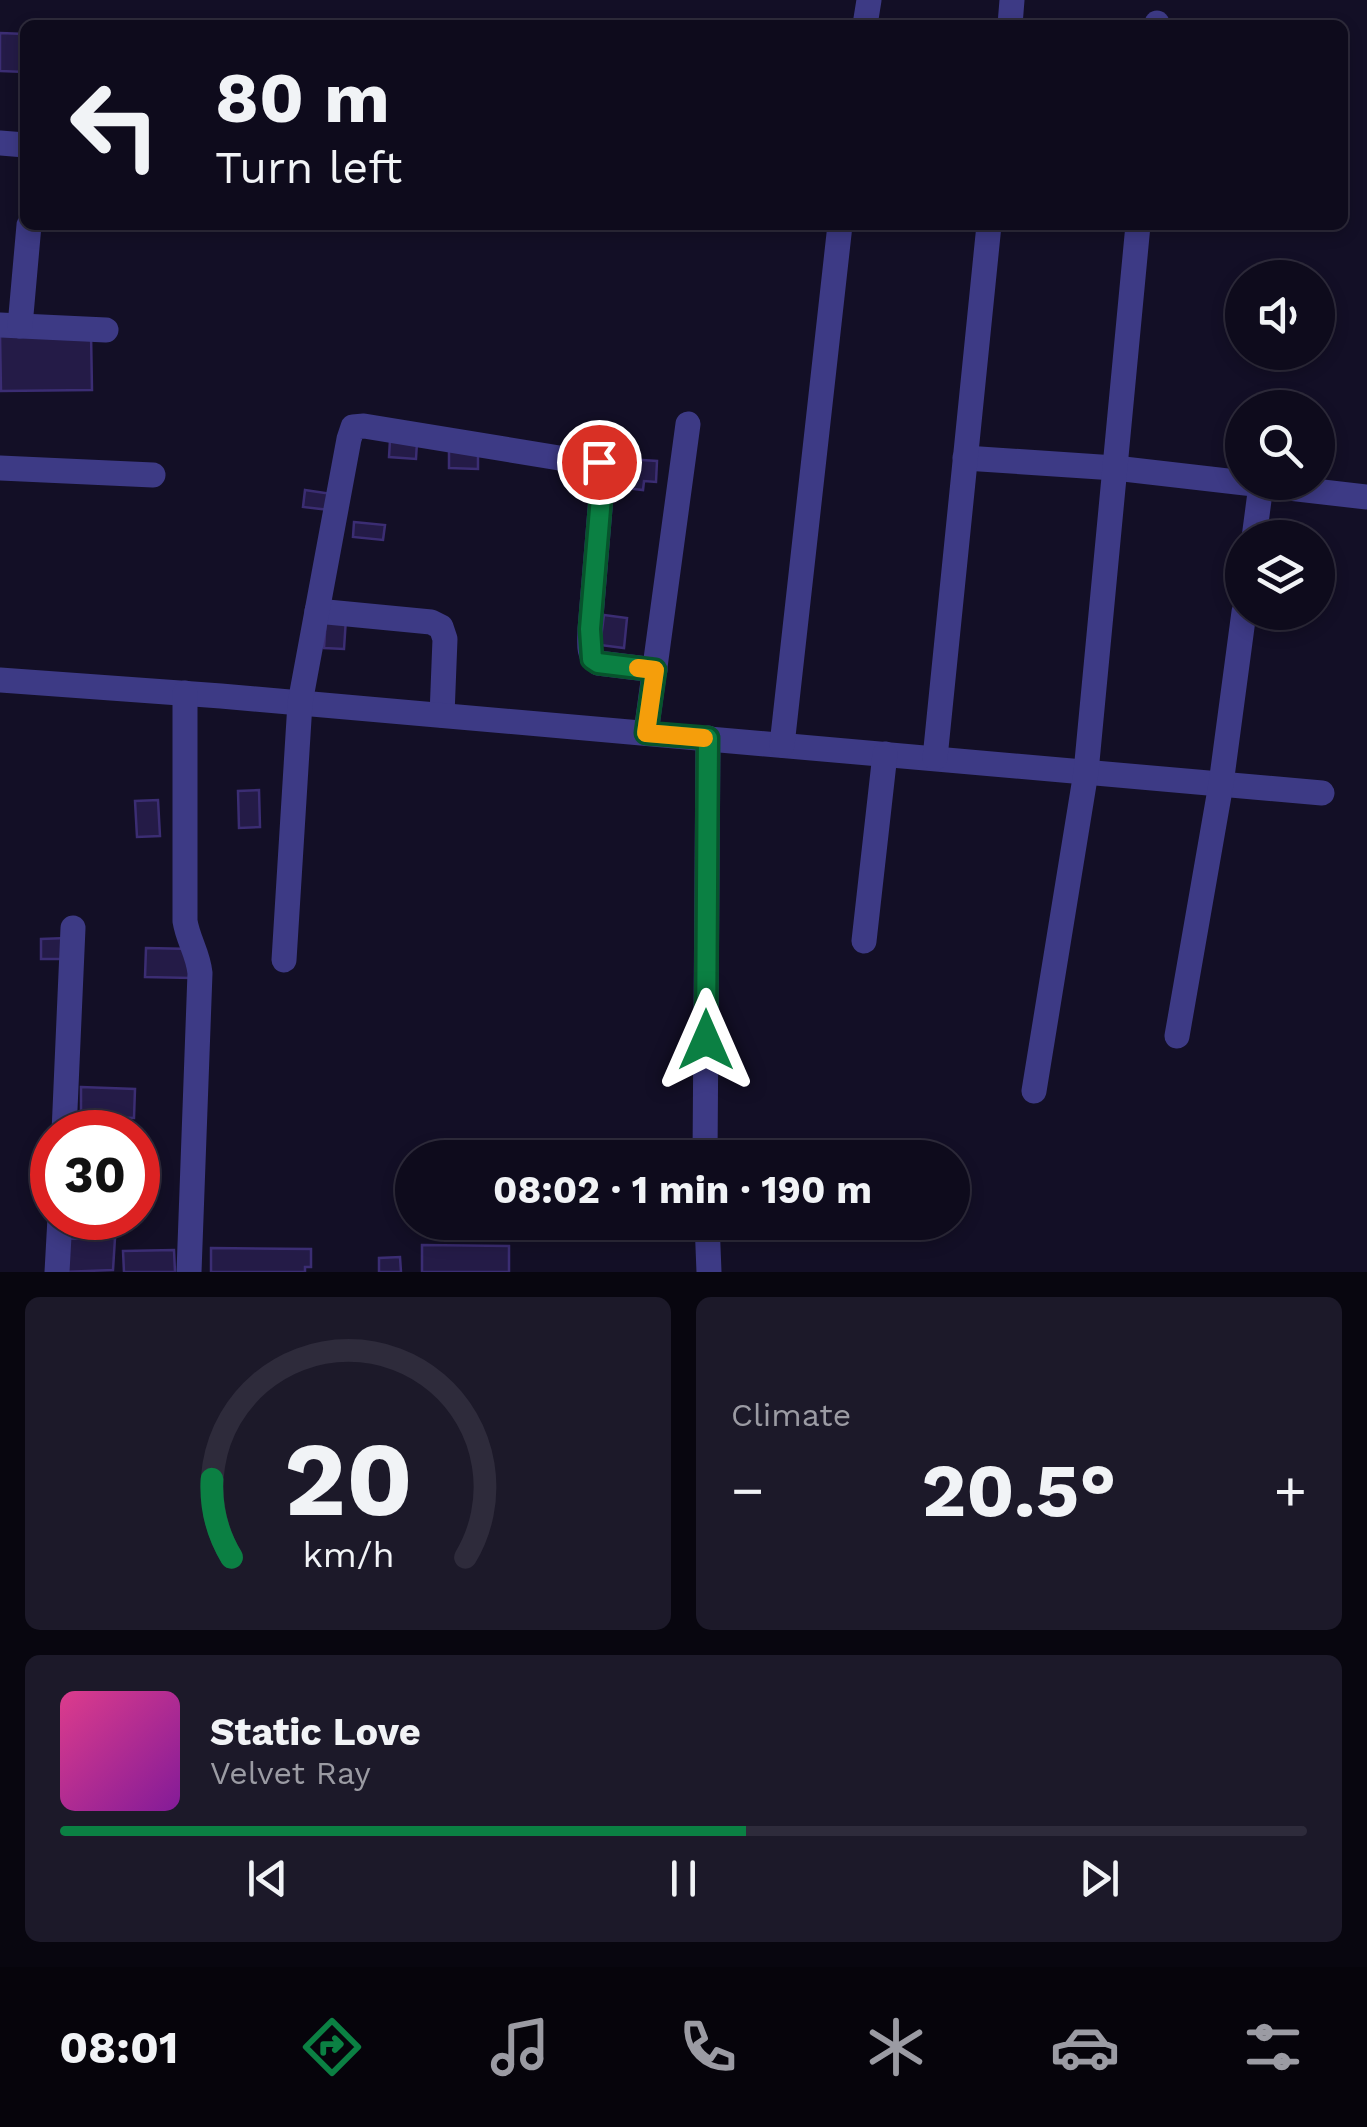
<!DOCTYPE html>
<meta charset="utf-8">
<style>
body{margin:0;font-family:"Work Sans",sans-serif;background:#1c1929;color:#f1f3f6;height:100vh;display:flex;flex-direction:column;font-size:38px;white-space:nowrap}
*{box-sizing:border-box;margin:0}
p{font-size:32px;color:#9b9ba3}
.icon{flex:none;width:55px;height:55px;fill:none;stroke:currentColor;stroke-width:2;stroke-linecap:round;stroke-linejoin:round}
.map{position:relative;height:1272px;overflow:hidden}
.sheet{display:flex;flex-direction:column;gap:25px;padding:25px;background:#08060f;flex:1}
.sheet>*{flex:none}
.hud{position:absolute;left:20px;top:20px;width:1328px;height:210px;border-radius:15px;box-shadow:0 5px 15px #0003,0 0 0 2px #2e2b3b;background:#0e0b1c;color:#f1f3f6;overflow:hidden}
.controls{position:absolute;left:1225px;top:260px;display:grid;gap:20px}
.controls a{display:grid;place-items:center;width:110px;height:110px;border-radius:50%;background:#0e0b1c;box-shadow:0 5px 15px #0003,0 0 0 2px #2e2b3b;font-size:50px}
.speed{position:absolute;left:30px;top:1110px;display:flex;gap:20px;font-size:50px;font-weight:700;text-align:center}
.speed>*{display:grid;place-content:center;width:130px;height:130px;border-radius:50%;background:#0e0b1c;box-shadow:0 5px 15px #0003,0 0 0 2px #2e2b3b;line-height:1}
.speed .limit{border:15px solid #d22;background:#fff;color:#111}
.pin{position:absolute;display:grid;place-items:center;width:85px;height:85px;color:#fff;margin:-42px;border:5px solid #fff;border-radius:50%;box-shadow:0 2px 10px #0007}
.me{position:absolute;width:110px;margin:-55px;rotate:0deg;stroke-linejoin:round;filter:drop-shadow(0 0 8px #0008)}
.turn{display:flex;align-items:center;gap:35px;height:210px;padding:0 30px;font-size:45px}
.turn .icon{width:130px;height:130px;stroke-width:2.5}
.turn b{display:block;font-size:70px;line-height:85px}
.big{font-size:75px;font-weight:700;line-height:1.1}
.sheet .widget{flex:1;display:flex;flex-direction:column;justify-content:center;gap:15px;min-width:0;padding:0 35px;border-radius:15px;background:#1c1929}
.sheet .dial{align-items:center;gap:0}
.dial svg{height:260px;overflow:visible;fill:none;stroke:#2e2b3b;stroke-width:7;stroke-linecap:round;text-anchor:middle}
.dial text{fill:#f1f3f6;stroke:none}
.song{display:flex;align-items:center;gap:30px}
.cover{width:120px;height:120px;border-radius:15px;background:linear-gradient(135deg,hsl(330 70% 55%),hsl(290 70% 35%))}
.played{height:10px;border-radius:5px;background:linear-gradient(90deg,#0b8043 55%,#2e2b3b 55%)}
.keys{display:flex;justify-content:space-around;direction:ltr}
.heat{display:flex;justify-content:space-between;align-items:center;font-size:55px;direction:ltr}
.sheet .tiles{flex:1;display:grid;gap:25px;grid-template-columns:1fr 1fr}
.widget:last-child{grid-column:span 2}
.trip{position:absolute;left:395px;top:1140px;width:575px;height:100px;border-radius:50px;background:#0e0b1c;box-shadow:0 5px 15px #0003,0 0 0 2px #2e2b3b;font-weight:700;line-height:100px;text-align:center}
.tabs{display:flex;height:160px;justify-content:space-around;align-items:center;background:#06040b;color:#9b9ba3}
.tabs .icon{width:70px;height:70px}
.tabs .on{color:#0b8043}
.tabs b{font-size:45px;color:#f1f3f6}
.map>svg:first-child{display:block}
.building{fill:#241b47;stroke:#3b2d73;stroke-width:2.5}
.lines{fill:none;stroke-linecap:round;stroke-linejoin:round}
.minor{stroke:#3d3a85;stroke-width:25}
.route-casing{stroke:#07532c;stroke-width:25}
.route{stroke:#0b8043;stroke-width:18}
.slow{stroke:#f59e0b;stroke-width:18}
</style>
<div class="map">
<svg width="1367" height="1272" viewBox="0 0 1367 1272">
<rect width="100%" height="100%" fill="#130f26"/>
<!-- building -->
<g class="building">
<polygon points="0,33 25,34 25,72 0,71"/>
<polygon points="91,333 92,390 1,391 0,334"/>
<polygon points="390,440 417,442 416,459 389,457"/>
<polygon points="449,446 478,446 478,469 449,468"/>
<polygon points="626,459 657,461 656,482 644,481 643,490 625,488"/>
<polygon points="305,490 332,494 330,510 303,507"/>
<polygon points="354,522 385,525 383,540 353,537"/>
<polygon points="604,615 627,618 624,648 600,645"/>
<polygon points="326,617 346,618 344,649 324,648"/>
<polygon points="259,790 260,827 239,828 238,791"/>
<polygon points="158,800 160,836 137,837 135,801"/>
<polygon points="66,938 67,959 41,959 41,939"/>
<polygon points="146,948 193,949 192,978 145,977"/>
<polygon points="81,1087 135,1089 134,1118 81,1116"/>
<polygon points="115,1238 113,1270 62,1272 61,1239"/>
<polygon points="422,1245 509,1246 509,1272 422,1272"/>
<polygon points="211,1248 311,1249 311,1267 305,1267 305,1272 211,1272"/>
<polygon points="174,1250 175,1272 124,1272 123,1251"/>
<polygon points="400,1257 401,1272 379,1272 379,1258"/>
</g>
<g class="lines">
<!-- minor -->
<g class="minor">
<polyline points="865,25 869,0"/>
<polyline points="1010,25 1012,0"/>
<polyline points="1157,25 1157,23"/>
<polyline points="0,143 25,145"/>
<polyline points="0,325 106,330"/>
<polyline points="20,326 29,225"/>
<polyline points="965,458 1115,468 1367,497"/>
<polyline points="0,468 153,475"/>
<polyline points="1254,538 1261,485"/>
<polyline points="317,611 431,622 441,627 445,639 442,715"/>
<polyline points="0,680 221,696 1322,793"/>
<path d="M185,693V921C188,940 198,953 200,973L189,1272"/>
<polyline points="646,733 688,424"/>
<polyline points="782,745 840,225"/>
<polyline points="935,758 989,225"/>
<polyline points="864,941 885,754"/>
<path d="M284,960L300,703L349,439L353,427L364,426L602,465L603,473L590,629C590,641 587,655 598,663L655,670"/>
<polyline points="1177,1036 1221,784 1244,612"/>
<polyline points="1034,1091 1086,772 1138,225"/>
<polyline points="64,1132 73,928"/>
<polyline points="705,1158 708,738"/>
<polyline points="707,1222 709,1272"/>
<polyline points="57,1272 60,1218"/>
</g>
</g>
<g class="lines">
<!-- route casing -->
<g class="route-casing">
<polyline id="route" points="599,462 602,464 603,473 590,629 592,659 598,663 655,670 646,733 708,738 706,1040"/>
</g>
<!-- route -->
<use href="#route" class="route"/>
<!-- slow -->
<polyline class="slow" points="638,668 655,670 646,733 704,738"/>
</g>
</svg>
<div class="controls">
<a><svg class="icon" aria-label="sound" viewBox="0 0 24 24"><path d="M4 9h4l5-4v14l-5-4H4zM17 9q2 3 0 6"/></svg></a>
<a><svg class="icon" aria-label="search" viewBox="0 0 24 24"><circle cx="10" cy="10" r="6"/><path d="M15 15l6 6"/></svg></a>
<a><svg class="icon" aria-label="layers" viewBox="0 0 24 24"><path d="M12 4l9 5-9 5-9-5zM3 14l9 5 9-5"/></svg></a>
</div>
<div class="speed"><div class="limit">30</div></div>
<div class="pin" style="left:599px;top:462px;background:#d93025"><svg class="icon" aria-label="arrive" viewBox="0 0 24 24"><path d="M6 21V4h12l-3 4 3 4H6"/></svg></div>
<svg class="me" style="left:706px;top:1040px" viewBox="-20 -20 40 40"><path d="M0-17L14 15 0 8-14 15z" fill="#0b8043" stroke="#fff" stroke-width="4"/></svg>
<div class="trip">08:02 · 1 min · 190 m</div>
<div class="hud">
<div class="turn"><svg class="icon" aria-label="left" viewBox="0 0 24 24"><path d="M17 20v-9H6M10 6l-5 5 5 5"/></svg><div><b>80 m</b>Turn left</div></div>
</div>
</div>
<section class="sheet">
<div class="tiles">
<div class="widget dial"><svg viewBox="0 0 100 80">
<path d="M14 69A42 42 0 1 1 86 69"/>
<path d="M14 69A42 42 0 0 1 8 45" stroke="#0b8043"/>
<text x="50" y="56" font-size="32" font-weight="700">20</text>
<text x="50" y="72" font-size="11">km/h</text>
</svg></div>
<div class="widget"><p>Climate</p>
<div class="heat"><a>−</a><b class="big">20.5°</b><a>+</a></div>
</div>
<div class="widget">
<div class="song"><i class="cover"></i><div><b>Static Love</b><p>Velvet Ray</p></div></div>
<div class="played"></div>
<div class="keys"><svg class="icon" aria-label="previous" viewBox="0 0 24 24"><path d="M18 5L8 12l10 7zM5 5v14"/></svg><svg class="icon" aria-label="pause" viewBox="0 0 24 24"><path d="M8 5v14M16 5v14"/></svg><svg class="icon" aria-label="next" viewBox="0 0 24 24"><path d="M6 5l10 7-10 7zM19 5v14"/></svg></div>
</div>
</div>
</section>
<nav class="tabs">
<b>08:01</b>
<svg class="icon on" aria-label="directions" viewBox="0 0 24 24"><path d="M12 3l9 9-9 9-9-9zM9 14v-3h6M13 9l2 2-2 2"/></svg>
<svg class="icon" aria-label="music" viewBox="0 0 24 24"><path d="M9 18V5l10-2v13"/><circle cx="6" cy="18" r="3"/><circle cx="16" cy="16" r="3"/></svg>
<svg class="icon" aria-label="phone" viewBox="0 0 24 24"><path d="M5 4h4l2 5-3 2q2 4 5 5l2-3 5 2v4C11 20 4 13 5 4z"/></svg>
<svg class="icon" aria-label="climate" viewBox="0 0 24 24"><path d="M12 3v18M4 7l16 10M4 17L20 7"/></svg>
<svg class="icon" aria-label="car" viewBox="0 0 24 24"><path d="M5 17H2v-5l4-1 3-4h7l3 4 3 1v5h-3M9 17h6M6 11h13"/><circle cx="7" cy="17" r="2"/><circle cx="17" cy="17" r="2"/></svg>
<svg class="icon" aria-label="filters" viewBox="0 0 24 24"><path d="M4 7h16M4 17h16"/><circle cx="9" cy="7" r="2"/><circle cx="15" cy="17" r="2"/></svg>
</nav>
